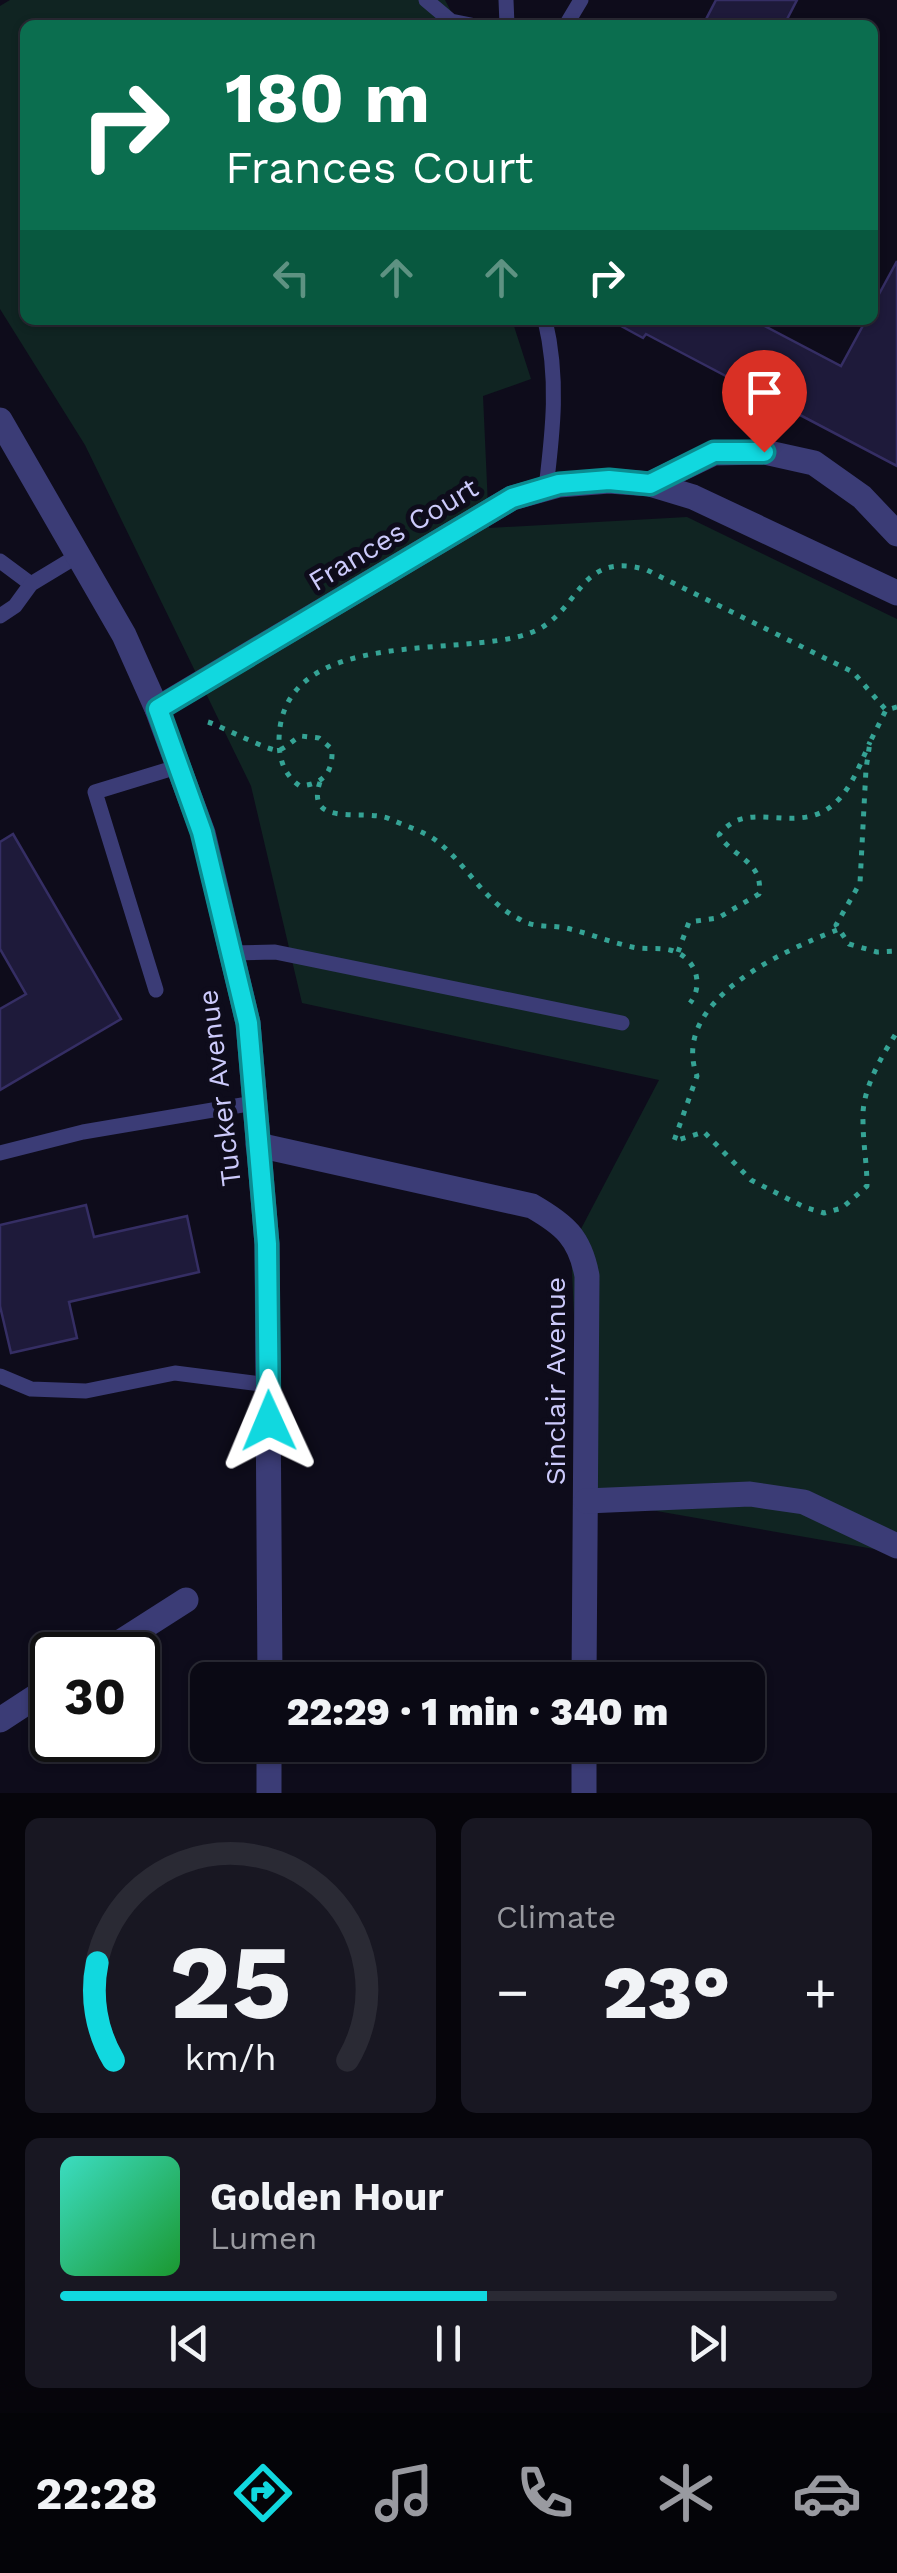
<!DOCTYPE html>
<meta charset="utf-8">
<style>
body{margin:0;font-family:"Work Sans",sans-serif;background:#181722;color:#f1f3f6;height:100vh;display:flex;flex-direction:column;font-size:38px;white-space:nowrap}
*{box-sizing:border-box;margin:0}
p{font-size:32px;color:#999aa0}
.icon{flex:none;width:55px;height:55px;fill:none;stroke:currentColor;stroke-width:2;stroke-linecap:round;stroke-linejoin:round}
.map{position:relative;height:1793px;overflow:hidden}
.drawer{display:flex;flex-direction:column;gap:25px;padding:25px;background:#06050b;flex:1}
.drawer>*{flex:none}
.banner{position:absolute;left:20px;top:20px;width:858px;height:305px;border-radius:15px;box-shadow:0 2px 8px #0004,0 0 0 2px #2a2a34;background:#0b6e4f;color:#fff;overflow:hidden}
.speed{position:absolute;left:30px;top:1632px;display:flex;gap:20px;font-size:50px;font-weight:700;text-align:center}
.speed>*{display:grid;place-content:center;width:130px;height:130px;border-radius:50%;background:#0a0914;box-shadow:0 2px 8px #0004,0 0 0 2px #2a2a34;line-height:1}
.speed .limit{border:5px solid #111;border-radius:15px;background:#fff;color:#111}
.pin{position:absolute;display:grid;place-items:center;width:85px;height:85px;color:#fff;margin:-102px -42px;border-radius:50% 50% 50% 0;rotate:-45deg;box-shadow:0 0 10px #0007}
.pin .icon{rotate:45deg}
.me{position:absolute;width:110px;margin:-55px;rotate:359deg;stroke-linejoin:round;filter:drop-shadow(0 0 8px #0008)}
.turn{display:flex;align-items:center;gap:35px;height:210px;padding:0 40px;font-size:45px}
.turn .icon{width:130px;height:130px;stroke-width:2.5}
.turn b{display:block;font-size:70px;line-height:85px}
.lanes{display:flex;align-items:center;height:95px;padding:0 40px;background:#0003;justify-content:center;gap:50px;direction:ltr}
.lanes .off{opacity:.35}
.big{font-size:75px;font-weight:800;line-height:1.1}
.drawer .widget{flex:1;display:flex;flex-direction:column;justify-content:center;gap:15px;min-width:0;padding:0 35px;border-radius:15px;background:#181722}
.drawer .dial{align-items:center;gap:0}
.dial svg{height:260px;overflow:visible;fill:none;stroke:#2a2a34;stroke-width:7;stroke-linecap:round;text-anchor:middle}
.dial text{fill:#f1f3f6;stroke:none}
.song{display:flex;align-items:center;gap:30px}
.cover{width:120px;height:120px;border-radius:15px;background:linear-gradient(135deg,hsl(170 70% 55%),hsl(130 70% 35%))}
.played{height:10px;border-radius:5px;background:linear-gradient(90deg,#11d8df 55%,#2a2a34 55%)}
.keys{display:flex;justify-content:space-around;direction:ltr}
.heat{display:flex;justify-content:space-between;align-items:center;font-size:55px;direction:ltr}
.drawer .tiles{flex:1;display:grid;gap:25px;grid-template-columns:1fr 1fr}
.widget:last-child{grid-column:span 2}
.trip{position:absolute;left:190px;top:1662px;width:575px;height:100px;border-radius:15px;background:#0a0914;box-shadow:0 2px 8px #0004,0 0 0 2px #2a2a34;font-weight:800;line-height:100px;text-align:center}
.tabs{display:flex;height:160px;justify-content:space-around;align-items:center;background:#040408;color:#999aa0}
.tabs .icon{width:70px;height:70px}
.tabs .active{color:#11d8df}
.tabs b{font-size:45px;color:#f1f3f6}
.map>svg:first-child{display:block}
.green{fill:#102422}
.building{fill:#1e1a3a;stroke:#352e64;stroke-width:2.5}
.lines{fill:none;stroke-linecap:round;stroke-linejoin:round}
.path{stroke:#35a395;stroke-width:5;stroke-dasharray:5 8;stroke-linecap:butt}
.lane{stroke:#3b3c76;stroke-width:15}
.street{stroke:#3b3c76;stroke-width:25}
.route-casing{stroke:#0b8c91;stroke-width:25}
.route{stroke:#11d8df;stroke-width:18}
.labels{text-anchor:middle;stroke-width:10;stroke-linejoin:round;paint-order:stroke}
.street-label{font-size:28px;fill:#cccafb;stroke:#0e0c1b}
</style>
<div class="map">
<svg width="897" height="1793" viewBox="0 0 897 1793">
<rect width="100%" height="100%" fill="#0e0c1b"/>
<!-- green -->
<polygon class="green" points="10,0 445,0 458,25 25,25 25,320 512,320 531,379 483,396 489,528 687,517 897,619 897,1553 582,1498 571,1248 659,1080 302,1003 251,786 85,445 0,309 0,6"/>
<!-- building -->
<g class="building">
<polygon points="716,0 797,0 784,25 703,25"/>
<polygon points="897,261 897,466 646,334 643,338 610,320 753,320 841,366 866,320 872,320 872,307"/>
<polygon points="13,834 121,1019 0,1090 0,1009 26,994 0,949 0,842"/>
<polygon points="86,1205 94,1237 187,1216 199,1272 69,1302 77,1338 11,1353 0,1306 0,1225"/>
</g>
<g class="lines">
<!-- path -->
<g class="path">
<polyline points="897,707 886,710 870,742 866,769 860,883 836,925 849,944 877,952 897,951"/>
<path d="M208,722C221,726 272,753 279,750C286,748 294,739 301,736L319,738L332,749C333,772 324,784 300,786C284,775 279,759 279,740C281,624 461,659 530,633C582,614 576,549 647,570L853,672L886,710"/>
<path d="M320,782C304,829 366,808 390,819C405,826 426,832 438,842C469,867 484,902 521,920C534,928 551,925 566,928C588,933 610,942 632,947C644,950 658,947 670,950C695,956 705,984 690,1003"/>
<path d="M837,930C783,951 669,1001 697,1076L674,1141L704,1132L751,1180L804,1207L824,1213L842,1208L867,1186C867,1164 863,1143 863,1121C861,1091 881,1057 897,1032"/>
<path d="M678,952L689,922L718,918L759,894C764,861 732,857 719,835C749,794 801,842 840,798C854,782 862,760 870,742"/>
</g>
<!-- lane -->
<g class="lane">
<polyline points="426,0 451,21 471,25"/>
<polyline points="506,0 507,25"/>
<polyline points="566,25 581,0"/>
<path d="M545,320C559,378 553,430 546,488"/>
<polyline points="0,561 31,584"/>
<polyline points="0,616 15,606 31,584 79,555"/>
<polyline points="231,953 275,952 622,1023"/>
<polyline points="156,990 95,792 180,766"/>
<polyline points="0,1153 83,1132 254,1103"/>
<polyline points="0,1376 31,1389 86,1391 175,1373 269,1385"/>
</g>
<!-- street -->
<g class="street">
<polyline points="0,420 124,635 157,709 203,833 248,1023 267,1244 270,1680"/>
<polyline points="650,484 714,453 764,452 814,463 862,497 897,534"/>
<polyline points="157,709 512,498 559,485 609,481 650,484 693,497 897,593"/>
<path d="M258,1145L532,1206C565,1225 580,1238 587,1276L584,1680"/>
<polyline points="586,1501 750,1494 804,1502 897,1546"/>
<polyline points="100,1655 186,1600"/>
<polyline points="0,1720 52,1686"/>
<polyline points="269,1793 269,1745"/>
<polyline points="584,1793 584,1745"/>
</g>
</g>
<g class="lines">
<!-- route casing -->
<g class="route-casing">
<polyline id="route" points="269,1421 267,1244 248,1023 202,832 158,709 512,498 559,484 609,480 650,484 714,452 764,452"/>
</g>
<!-- route -->
<use href="#route" class="route"/>
</g>
<g class="labels">
<!-- street labels -->
<g class="street-label">
<text transform="translate(393 534) rotate(-31)" y="10">Frances Court</text>
<text transform="translate(219 1088) rotate(-97)" y="10">Tucker Avenue</text>
<text transform="translate(555 1381) rotate(-90)" y="10">Sinclair Avenue</text>
</g>
</g>
</svg>
<div class="speed"><div class="limit">30</div></div>
<div class="pin" style="left:764px;top:452px;background:#d93025"><svg class="icon" aria-label="arrive" viewBox="0 0 24 24"><path d="M6 21V4h12l-3 4 3 4H6"/></svg></div>
<svg class="me" style="left:269px;top:1421px" viewBox="-20 -20 40 40"><path d="M0-17L14 15 0 8-14 15z" fill="#11d8df" stroke="#fff" stroke-width="4"/></svg>
<div class="trip">22:29 · 1 min · 340 m</div>
<div class="banner">
<div class="turn"><svg class="icon" aria-label="right" viewBox="0 0 24 24"><path d="M7 20v-9h11M14 6l5 5-5 5"/></svg><div><b>180 m</b>Frances Court</div></div>
<div class="lanes"><svg class="icon off" aria-label="left" viewBox="0 0 24 24"><path d="M17 20v-9H6M10 6l-5 5 5 5"/></svg><svg class="icon off" aria-label="ahead" viewBox="0 0 24 24"><path d="M12 20V5M6 11l6-6 6 6"/></svg><svg class="icon off" aria-label="ahead" viewBox="0 0 24 24"><path d="M12 20V5M6 11l6-6 6 6"/></svg><svg class="icon" aria-label="right" viewBox="0 0 24 24"><path d="M7 20v-9h11M14 6l5 5-5 5"/></svg></div>
</div>
</div>
<section class="drawer">
<div class="tiles">
<div class="widget dial"><svg viewBox="0 0 100 80">
<path d="M14 69A42 42 0 1 1 86 69"/>
<path d="M14 69A42 42 0 0 1 9 39" stroke="#11d8df"/>
<text x="50" y="56" font-size="32" font-weight="700">25</text>
<text x="50" y="72" font-size="11">km/h</text>
</svg></div>
<div class="widget"><p>Climate</p>
<div class="heat"><a>−</a><b class="big">23°</b><a>+</a></div>
</div>
<div class="widget">
<div class="song"><i class="cover"></i><div><b>Golden Hour</b><p>Lumen</p></div></div>
<div class="played"></div>
<div class="keys"><svg class="icon" aria-label="previous" viewBox="0 0 24 24"><path d="M18 5L8 12l10 7zM5 5v14"/></svg><svg class="icon" aria-label="pause" viewBox="0 0 24 24"><path d="M8 5v14M16 5v14"/></svg><svg class="icon" aria-label="next" viewBox="0 0 24 24"><path d="M6 5l10 7-10 7zM19 5v14"/></svg></div>
</div>
</div>
</section>
<nav class="tabs">
<b>22:28</b>
<svg class="icon active" aria-label="directions" viewBox="0 0 24 24"><path d="M12 3l9 9-9 9-9-9zM9 14v-3h6M13 9l2 2-2 2"/></svg>
<svg class="icon" aria-label="music" viewBox="0 0 24 24"><path d="M9 18V5l10-2v13"/><circle cx="6" cy="18" r="3"/><circle cx="16" cy="16" r="3"/></svg>
<svg class="icon" aria-label="phone" viewBox="0 0 24 24"><path d="M5 4h4l2 5-3 2q2 4 5 5l2-3 5 2v4C11 20 4 13 5 4z"/></svg>
<svg class="icon" aria-label="climate" viewBox="0 0 24 24"><path d="M12 3v18M4 7l16 10M4 17L20 7"/></svg>
<svg class="icon" aria-label="car" viewBox="0 0 24 24"><path d="M5 17H2v-5l4-1 3-4h7l3 4 3 1v5h-3M9 17h6M6 11h13"/><circle cx="7" cy="17" r="2"/><circle cx="17" cy="17" r="2"/></svg>
</nav>
